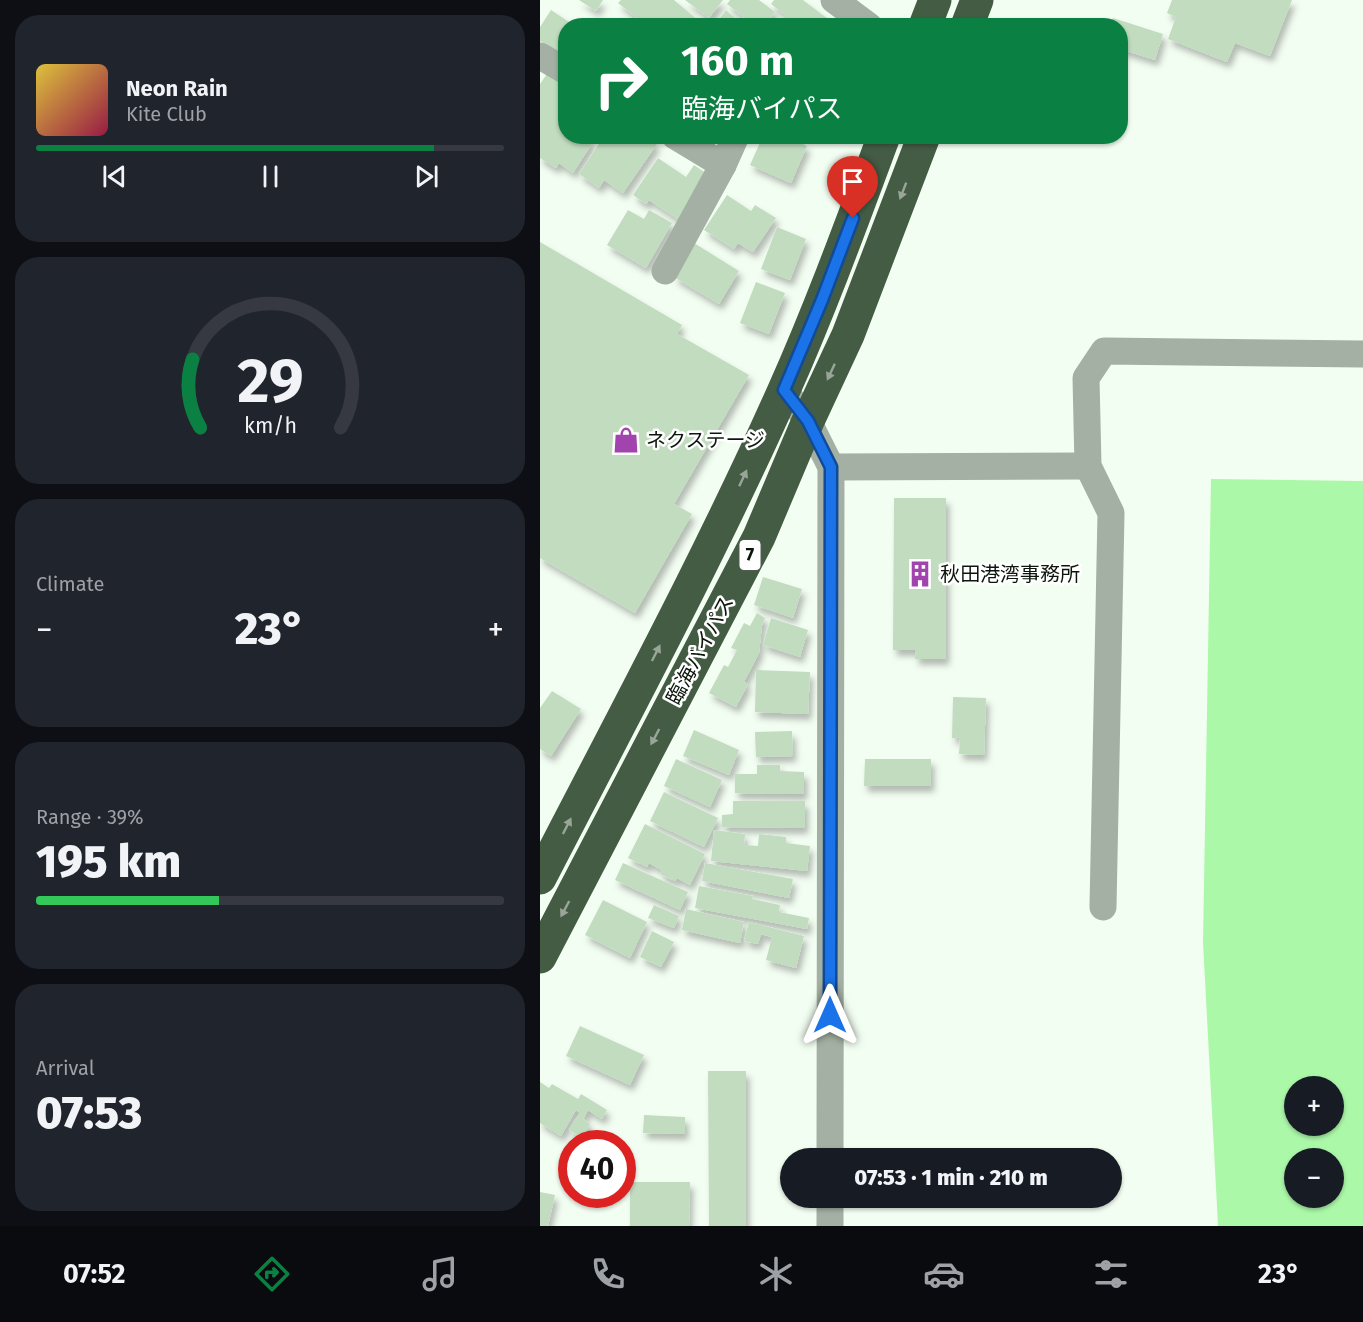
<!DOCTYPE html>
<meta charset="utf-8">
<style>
body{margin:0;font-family:"Fira Sans","Noto Sans JP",sans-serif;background:#20242c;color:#f1f3f6;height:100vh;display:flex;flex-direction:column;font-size:22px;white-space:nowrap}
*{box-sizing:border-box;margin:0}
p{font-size:20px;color:#9ea1a6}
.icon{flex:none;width:33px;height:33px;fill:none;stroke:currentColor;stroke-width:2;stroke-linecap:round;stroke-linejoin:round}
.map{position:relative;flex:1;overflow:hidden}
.sheet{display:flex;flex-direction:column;gap:15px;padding:15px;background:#0d0f14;width:540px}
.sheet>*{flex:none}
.top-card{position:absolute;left:18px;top:18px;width:570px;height:126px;border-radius:24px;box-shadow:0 2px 4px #0004;background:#0b8043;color:#fff;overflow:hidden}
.buttons{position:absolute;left:744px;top:1076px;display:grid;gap:12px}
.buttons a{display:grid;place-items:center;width:60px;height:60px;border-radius:50%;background:#171b24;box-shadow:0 2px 4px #0004;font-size:30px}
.speed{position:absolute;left:18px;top:1130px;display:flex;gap:12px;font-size:30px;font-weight:700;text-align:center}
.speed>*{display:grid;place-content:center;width:78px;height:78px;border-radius:50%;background:#171b24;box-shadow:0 2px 4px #0004;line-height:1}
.speed .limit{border:9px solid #d22;background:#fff;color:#111}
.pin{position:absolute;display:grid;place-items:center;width:51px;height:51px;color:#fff;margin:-62px -26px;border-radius:50% 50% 50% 0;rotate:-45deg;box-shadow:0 0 6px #0007}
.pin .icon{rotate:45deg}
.me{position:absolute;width:66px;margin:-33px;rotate:0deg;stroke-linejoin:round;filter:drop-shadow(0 0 4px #0008)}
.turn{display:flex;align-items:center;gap:21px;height:126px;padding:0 24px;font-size:27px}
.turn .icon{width:78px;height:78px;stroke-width:2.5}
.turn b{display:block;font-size:42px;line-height:51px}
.big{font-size:45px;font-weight:800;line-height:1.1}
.sheet .tile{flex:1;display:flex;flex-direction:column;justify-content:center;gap:9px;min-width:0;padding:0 21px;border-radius:24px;background:#20242c}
.sheet .dial{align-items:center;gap:0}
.dial svg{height:156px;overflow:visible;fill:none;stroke:#363941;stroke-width:7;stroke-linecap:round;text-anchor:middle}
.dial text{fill:#f1f3f6;stroke:none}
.song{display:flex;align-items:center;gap:18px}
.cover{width:72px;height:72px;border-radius:9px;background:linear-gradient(135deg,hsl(50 70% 55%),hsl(340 70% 35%))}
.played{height:6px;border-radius:3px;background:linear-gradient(90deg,#0b8043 85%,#363941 85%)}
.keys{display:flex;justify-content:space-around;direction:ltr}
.heat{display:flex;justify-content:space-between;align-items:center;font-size:33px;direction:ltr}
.charge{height:9px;border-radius:4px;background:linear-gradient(90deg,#34c759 39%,#363941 0)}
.trip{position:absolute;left:240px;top:1148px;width:342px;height:60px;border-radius:30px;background:#171b24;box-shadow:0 2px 4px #0004;font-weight:800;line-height:60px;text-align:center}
.menu{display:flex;height:96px;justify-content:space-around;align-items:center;background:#090b0e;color:#9ea1a6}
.menu .icon{width:42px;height:42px}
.menu .on{color:#0b8043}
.menu b{font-size:27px;color:#f1f3f6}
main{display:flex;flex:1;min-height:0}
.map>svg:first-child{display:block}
.water{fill:#acf8a9;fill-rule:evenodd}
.building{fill:#c1dcbf;filter:url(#shadow)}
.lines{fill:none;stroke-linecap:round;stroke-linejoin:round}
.minor{stroke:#a4b0a3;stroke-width:27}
.highway{stroke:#445c43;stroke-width:33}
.oneway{fill:#98a598}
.route-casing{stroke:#114b97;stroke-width:15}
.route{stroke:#1a73e8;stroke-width:10}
.labels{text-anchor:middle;stroke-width:5;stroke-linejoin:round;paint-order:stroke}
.shield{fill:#fff;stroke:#555b54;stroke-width:1.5}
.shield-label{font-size:18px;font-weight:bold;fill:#0c150b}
.poi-label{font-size:20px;fill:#0c150b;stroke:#fff;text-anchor:start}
.street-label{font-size:20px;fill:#0c150b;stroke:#fff}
</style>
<main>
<section class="sheet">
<div class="tile">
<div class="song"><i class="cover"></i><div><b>Neon Rain</b><p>Kite Club</p></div></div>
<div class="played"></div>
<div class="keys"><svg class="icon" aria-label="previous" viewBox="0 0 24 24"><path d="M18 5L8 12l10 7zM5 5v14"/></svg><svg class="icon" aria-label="pause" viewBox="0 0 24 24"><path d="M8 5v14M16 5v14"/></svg><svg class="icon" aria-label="next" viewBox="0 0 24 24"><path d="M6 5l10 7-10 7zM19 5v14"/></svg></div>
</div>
<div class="tile dial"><svg viewBox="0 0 100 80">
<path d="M14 69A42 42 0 1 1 86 69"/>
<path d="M14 69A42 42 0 0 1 10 34" stroke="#0b8043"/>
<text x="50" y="56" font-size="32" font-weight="700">29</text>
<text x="50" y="72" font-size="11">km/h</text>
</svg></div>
<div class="tile"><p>Climate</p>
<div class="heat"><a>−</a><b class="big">23°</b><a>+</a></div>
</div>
<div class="tile"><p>Range · 39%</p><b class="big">195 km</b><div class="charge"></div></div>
<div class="tile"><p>Arrival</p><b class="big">07:53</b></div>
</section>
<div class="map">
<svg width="823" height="1226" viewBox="0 0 823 1226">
<defs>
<filter id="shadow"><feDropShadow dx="3.5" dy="6" stdDeviation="3" flood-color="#0004"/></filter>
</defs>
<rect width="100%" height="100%" fill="#f3fef2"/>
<!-- water -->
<path class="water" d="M671,479L823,481V1226H678L663,942ZM754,1086H794V1125H754ZM754,1158H794V1197H754Z"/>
<!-- building -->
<g class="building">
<polygon points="39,0 63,0 56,11"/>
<polygon points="81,0 134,0 165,26 130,26 123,20 118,26 107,26 78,3"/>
<polygon points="145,0 183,0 169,18"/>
<polygon points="190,0 219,0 235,12 225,26 215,26 187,4"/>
<polygon points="234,0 263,0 292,22 290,26 260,26 231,4"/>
<polygon points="632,0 752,0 730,56 695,43 687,62 628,39 636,17 627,13"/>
<polygon points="11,10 35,26 26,26 26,58 0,41 0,27"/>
<polygon points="186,10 195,18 194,26 174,26"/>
<polygon points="573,18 623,34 615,60 580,49 580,26 570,26"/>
<polygon points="9,71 26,82 26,136 44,136 53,142 33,173 19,163 16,168 0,158 0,84"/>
<polygon points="64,136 106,136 117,144 83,193 64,180 59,188 39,174"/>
<polygon points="223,136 246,136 267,146 251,183 210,165"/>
<polygon points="118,158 146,177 154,165 170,176 141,221 109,200 106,204 93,195"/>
<polygon points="187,195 211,211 215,205 236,218 213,252 198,243 194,249 164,230"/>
<polygon points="88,210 104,219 109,210 132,223 106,268 67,245"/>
<polygon points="237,227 266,239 250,280 221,269"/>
<polygon points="0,242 142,325 137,334 209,375 134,504 152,514 95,613 0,558"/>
<polygon points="154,243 199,271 179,304 134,277"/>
<polygon points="216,282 245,293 229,334 200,323"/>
<polygon points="354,498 406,498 406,659 375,659 376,650 353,650"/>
<polygon points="223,577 262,589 253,618 214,605"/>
<polygon points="217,613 225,618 222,625 219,653 204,682 208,684 196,707 169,693 184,665 188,667 197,650 191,648 204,623 210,626"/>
<polygon points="231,618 268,630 260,657 223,645"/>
<polygon points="216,670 270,672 268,714 215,712"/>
<polygon points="12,691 41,709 11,756 0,749 0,708"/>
<polygon points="413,697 446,698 444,755 419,754 420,738 412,738"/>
<polygon points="154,730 199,750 189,775 143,756"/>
<polygon points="252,731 253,756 216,757 215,732"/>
<polygon points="136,759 182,780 170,807 124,786"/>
<polygon points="325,759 391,759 391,786 324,786"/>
<polygon points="217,765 240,765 240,771 264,772 264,794 195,793 195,774 217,774"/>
<polygon points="124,792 178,818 164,847 110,821"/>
<polygon points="193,801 265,801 265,828 182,827 182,815 193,814"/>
<polygon points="105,824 165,854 150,885 137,878 135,881 120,874 122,870 109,863 107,867 88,858"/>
<polygon points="174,830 205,834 204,845 218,846 219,834 246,837 246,843 270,846 267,871 171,861"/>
<polygon points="83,863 148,892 140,910 75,880"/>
<polygon points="165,863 253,879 249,898 162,881"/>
<polygon points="159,886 213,896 212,899 240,905 239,912 269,918 267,929 155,908"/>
<polygon points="63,900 107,922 90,958 45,935"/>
<polygon points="114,905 139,916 134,928 108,918"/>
<polygon points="146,909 204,922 200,943 142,930"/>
<polygon points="209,922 264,936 256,968 226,960 232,937 221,934 218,944 204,941"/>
<polygon points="112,931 134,942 121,967 100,957"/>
<polygon points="40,1026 104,1055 90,1085 26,1056"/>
<polygon points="168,1071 206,1071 206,1226 169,1226"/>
<polygon points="0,1082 9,1088 12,1084 38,1099 41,1094 67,1110 62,1119 48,1110 43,1119 50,1124 42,1138 29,1130 40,1113 36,1110 21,1136 0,1123"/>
<polygon points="104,1115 145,1117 145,1134 103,1133"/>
<polygon points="90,1182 150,1182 149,1226 90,1226"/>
<polygon points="0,1192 15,1195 8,1226 0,1226"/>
</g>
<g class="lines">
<!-- minor -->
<g class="minor">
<polyline points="294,0 329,26"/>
<polyline points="0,56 26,71"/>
<polyline points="135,136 183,165"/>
<polyline points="125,271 183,165 196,136"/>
<polyline points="244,390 268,421 291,467 290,1158"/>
<polyline points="291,467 548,466"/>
<polyline points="563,907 571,513 548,466 546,378 564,351 823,354"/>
<polyline points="290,1226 290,1197"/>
</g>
<!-- highway -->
<g class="highway">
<polyline points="385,26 395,0"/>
<polyline points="427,26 437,0"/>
<path d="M0,878C83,717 170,556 244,390C281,307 312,222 344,136"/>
<polyline points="0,957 219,537 268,421 308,335 384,136"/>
</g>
</g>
<!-- one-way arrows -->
<defs><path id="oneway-solid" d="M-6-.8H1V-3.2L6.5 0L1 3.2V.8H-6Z" transform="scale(1.5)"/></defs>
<g class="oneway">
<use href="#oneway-solid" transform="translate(363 191) rotate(111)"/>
<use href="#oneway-solid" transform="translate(291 372) rotate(115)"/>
<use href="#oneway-solid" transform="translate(203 478) rotate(-65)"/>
<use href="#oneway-solid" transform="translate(116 653) rotate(-63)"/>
<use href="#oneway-solid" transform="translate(115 737) rotate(118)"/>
<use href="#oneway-solid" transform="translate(27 826) rotate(-63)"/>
<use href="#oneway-solid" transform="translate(25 909) rotate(118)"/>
</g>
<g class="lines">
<!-- route casing -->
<g class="route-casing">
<polyline id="route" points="290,1015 291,467 268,421 244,390 282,300 313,218"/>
</g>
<!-- route -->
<use href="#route" class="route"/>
</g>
<!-- icons -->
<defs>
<g id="shop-bare" transform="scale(2.07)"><path d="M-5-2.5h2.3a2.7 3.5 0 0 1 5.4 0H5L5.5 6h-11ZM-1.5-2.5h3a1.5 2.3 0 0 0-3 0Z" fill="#a244ad" stroke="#fff" stroke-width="2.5" paint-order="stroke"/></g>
<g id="building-bare" transform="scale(2.07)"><path d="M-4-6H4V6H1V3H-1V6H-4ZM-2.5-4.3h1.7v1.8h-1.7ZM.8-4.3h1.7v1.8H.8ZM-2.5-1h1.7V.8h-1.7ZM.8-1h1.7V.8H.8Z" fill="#a244ad" stroke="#fff" stroke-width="2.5" paint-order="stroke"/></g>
</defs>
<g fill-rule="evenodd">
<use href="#shop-bare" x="86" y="440"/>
<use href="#building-bare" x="380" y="574"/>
</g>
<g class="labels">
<!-- shield labels -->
<rect class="shield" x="199.5" y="540" width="21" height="30" rx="4.5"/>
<g class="shield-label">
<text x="210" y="561">7</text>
</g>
<!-- poi labels -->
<g class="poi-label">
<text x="106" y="447">ネクステージ</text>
<text x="400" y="581">秋田港湾事務所</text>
</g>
<!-- street labels -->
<g class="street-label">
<text transform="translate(160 650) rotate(-62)" y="7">臨海バイパス</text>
</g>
</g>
</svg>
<div class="buttons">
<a>+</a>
<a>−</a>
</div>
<div class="speed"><div class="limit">40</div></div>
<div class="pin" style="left:313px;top:218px;background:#d93025"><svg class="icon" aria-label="arrive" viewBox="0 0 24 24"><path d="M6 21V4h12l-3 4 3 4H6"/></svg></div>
<svg class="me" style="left:290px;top:1015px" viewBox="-20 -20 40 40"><path d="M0-17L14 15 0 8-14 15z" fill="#1a73e8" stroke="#fff" stroke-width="4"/></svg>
<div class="trip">07:53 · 1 min · 210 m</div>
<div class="top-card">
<div class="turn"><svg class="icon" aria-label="right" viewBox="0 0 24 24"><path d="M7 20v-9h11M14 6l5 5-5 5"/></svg><div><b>160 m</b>臨海バイパス</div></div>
</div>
</div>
</main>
<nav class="menu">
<b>07:52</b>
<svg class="icon on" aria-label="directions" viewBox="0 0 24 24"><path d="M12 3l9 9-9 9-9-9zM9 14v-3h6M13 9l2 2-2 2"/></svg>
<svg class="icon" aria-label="music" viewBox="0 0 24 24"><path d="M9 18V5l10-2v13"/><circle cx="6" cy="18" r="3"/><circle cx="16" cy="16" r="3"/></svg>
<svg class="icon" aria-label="phone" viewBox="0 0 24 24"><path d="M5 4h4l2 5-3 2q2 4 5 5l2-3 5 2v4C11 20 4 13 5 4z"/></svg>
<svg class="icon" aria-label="climate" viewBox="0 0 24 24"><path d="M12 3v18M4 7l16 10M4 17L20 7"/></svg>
<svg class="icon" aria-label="car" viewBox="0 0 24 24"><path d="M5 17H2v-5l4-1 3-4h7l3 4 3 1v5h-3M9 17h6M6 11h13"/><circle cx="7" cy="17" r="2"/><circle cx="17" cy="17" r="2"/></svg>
<svg class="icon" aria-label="filters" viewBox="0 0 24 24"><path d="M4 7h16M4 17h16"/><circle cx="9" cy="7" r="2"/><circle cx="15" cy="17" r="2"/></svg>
<b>23°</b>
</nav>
